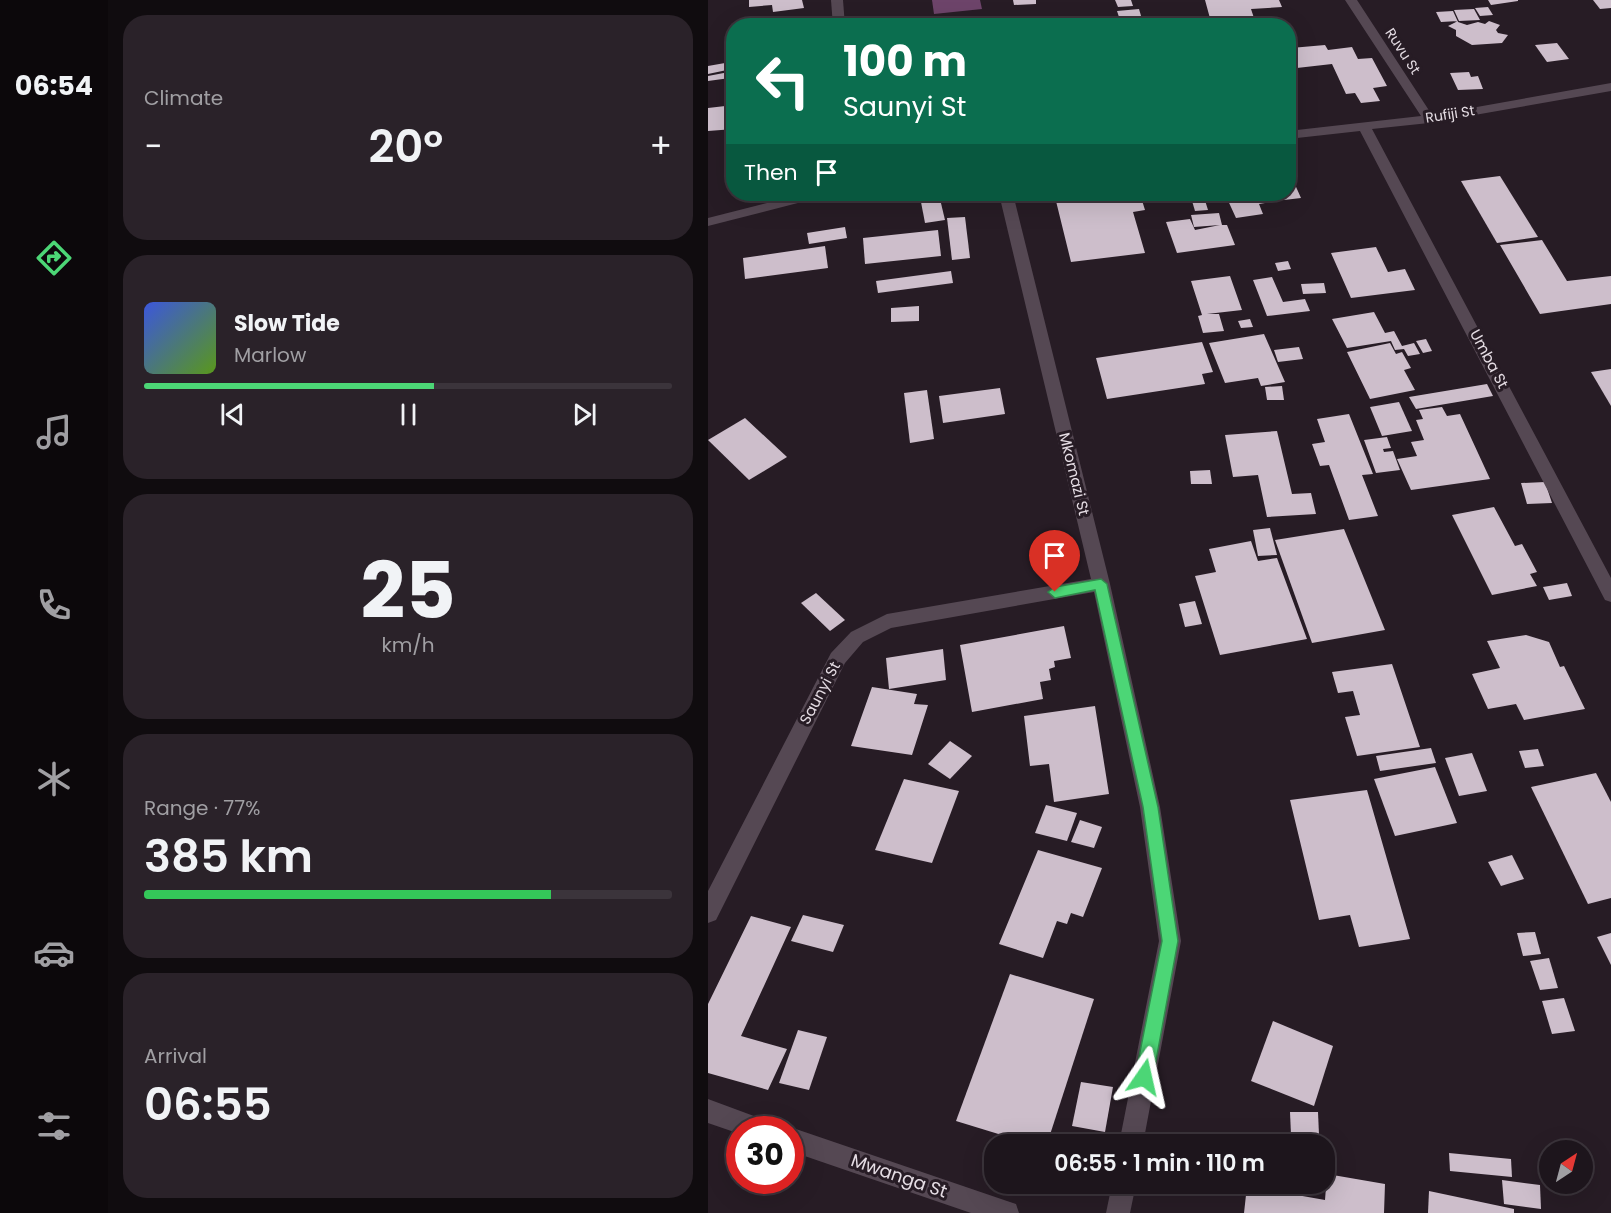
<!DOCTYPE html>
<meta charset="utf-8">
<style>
body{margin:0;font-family:Poppins,sans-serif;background:#2a2229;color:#f1f3f6;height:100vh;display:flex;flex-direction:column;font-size:22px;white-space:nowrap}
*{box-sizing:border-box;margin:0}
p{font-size:20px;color:#a09fa3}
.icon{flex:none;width:33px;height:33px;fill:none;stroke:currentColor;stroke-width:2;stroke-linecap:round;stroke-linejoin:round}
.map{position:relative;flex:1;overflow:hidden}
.drawer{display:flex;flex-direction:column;gap:15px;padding:15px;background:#100c0f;width:600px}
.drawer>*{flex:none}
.banner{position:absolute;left:18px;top:18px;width:570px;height:183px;border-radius:24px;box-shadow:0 6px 24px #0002,0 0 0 2px #3b343b;background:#0b6e4f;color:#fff;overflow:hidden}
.needle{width:39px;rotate:36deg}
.tools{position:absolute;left:831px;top:1140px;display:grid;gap:12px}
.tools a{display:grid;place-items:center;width:54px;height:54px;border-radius:50%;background:#1d151c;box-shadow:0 6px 24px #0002,0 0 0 2px #3b343b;font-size:30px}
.speed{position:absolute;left:18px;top:1116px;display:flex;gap:12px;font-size:30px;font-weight:700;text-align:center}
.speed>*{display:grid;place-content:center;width:78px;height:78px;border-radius:50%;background:#1d151c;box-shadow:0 6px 24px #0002,0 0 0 2px #3b343b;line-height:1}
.speed .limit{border:9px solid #d22;background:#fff;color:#111}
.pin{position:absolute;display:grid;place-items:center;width:51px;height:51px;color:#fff;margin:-62px -26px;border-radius:50% 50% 50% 0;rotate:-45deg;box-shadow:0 0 6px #0007}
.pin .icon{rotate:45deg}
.me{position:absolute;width:66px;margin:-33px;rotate:11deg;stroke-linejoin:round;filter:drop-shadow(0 0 4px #0008)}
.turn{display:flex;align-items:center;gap:21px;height:126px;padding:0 18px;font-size:27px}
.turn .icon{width:78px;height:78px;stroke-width:2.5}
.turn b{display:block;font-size:42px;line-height:51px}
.then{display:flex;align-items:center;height:57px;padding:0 18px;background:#0003;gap:12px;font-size:22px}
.big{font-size:45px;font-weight:600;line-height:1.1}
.drawer .widget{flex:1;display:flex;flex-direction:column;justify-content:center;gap:9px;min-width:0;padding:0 21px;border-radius:24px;background:#2a2229}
.drawer .dial{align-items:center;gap:0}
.dial b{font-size:78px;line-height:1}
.song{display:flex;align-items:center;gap:18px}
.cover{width:72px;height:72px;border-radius:9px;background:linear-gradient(135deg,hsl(230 70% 55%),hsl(90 70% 35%))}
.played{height:6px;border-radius:3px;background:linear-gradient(90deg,#4cd676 55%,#3b343b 55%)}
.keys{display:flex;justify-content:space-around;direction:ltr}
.heat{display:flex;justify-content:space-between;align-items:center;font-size:33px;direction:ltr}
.charge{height:9px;border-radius:4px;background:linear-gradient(90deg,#34c759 77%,#3b343b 0)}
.trip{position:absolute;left:276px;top:1134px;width:351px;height:60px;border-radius:24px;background:#1d151c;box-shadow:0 6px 24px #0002,0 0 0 2px #3b343b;font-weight:600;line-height:60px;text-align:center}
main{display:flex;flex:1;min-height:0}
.dock{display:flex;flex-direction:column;width:108px;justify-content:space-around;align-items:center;background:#0c080b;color:#a09fa3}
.dock .icon{width:42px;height:42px}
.dock .active{color:#4cd676}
.dock b{font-size:27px;color:#f1f3f6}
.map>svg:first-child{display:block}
.water{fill:#6d446a}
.building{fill:#cdbecb}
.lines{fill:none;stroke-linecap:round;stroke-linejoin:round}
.street{fill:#554853;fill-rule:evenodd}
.route{fill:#4cd676;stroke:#318b4d;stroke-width:1.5}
.labels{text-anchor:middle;stroke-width:6;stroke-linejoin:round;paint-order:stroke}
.far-street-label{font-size:14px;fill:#e5dde4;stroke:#271c25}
.street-label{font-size:15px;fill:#e5dde4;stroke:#271c25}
.near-street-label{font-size:18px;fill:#e5dde4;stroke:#271c25}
</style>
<main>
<nav class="dock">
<b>06:54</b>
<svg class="icon active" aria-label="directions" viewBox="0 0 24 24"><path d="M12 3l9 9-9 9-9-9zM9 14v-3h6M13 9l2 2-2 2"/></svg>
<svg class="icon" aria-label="music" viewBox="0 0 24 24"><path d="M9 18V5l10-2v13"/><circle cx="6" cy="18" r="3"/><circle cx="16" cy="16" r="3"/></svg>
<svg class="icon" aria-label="phone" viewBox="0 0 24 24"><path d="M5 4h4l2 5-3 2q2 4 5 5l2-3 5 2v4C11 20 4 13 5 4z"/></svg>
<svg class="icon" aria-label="climate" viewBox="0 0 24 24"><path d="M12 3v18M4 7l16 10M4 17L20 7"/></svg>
<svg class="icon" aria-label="car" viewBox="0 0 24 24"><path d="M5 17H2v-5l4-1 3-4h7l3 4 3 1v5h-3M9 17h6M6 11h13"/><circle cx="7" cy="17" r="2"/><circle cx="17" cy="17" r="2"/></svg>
<svg class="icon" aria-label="filters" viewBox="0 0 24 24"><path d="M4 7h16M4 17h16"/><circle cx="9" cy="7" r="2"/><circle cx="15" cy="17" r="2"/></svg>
</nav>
<section class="drawer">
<div class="widget"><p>Climate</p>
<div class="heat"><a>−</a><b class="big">20°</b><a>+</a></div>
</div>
<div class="widget">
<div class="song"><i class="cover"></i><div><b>Slow Tide</b><p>Marlow</p></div></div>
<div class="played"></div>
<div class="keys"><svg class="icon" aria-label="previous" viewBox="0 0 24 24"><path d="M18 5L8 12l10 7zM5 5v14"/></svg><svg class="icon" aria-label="pause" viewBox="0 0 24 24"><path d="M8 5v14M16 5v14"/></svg><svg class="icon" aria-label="next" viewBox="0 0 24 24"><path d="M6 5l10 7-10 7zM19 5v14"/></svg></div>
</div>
<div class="widget dial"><b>25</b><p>km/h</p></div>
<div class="widget"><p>Range · 77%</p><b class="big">385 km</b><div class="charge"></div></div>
<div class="widget"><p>Arrival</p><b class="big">06:55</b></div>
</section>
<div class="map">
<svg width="903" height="1213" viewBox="0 0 903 1213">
<rect width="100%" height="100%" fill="#271c25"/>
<!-- water -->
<polygon class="water" points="224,0 272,0 274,9 226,14"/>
<!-- building -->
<g class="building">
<polygon points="41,0 94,0 96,8 65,12 64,5 41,7"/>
<polygon points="305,0 328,0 328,4 306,5"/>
<polygon points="407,0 423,0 425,6 410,7"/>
<polygon points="497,0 571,0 574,7 543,9 547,21 503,22"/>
<polygon points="780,0 810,0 810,1 783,5"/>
<polygon points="885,0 903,0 903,8 892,9"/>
<polygon points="780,7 785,15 772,16 767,8"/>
<polygon points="431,9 436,26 414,26 409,11"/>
<polygon points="766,9 772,20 751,21 746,10"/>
<polygon points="745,11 750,22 759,25 770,22 777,24 781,21 792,25 788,30 790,33 800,35 794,43 764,45 748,36 748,30 740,26 750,21 733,22 728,12"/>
<polygon points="849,43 861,59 839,62 827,45"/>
<polygon points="617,45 620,50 644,47 650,59 664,58 679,86 665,88 672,101 653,103 647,93 638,94 624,64 580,69 580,54 586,54 583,48"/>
<polygon points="17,63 19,70 0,74 0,66"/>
<polygon points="21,72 22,78 0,81 0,76"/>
<polygon points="761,72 763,77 770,76 775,89 750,90 742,73"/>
<polygon points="26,105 26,129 0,131 0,108"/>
<polygon points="18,132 26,132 26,144 16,145"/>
<polygon points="580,169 593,198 576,200 573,194 580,194"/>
<polygon points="792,176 830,237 789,243 753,181"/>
<polygon points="378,194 432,194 437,210 425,212 437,253 363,262 347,197"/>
<polygon points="482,194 495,194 500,210 487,211"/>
<polygon points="517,194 553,194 557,203 551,204 555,214 528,218"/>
<polygon points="232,199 237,220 217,223 213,202"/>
<polygon points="511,213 514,225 519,225 527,245 469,253 458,222 482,219 487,230 512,225 486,227 483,215"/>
<polygon points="257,217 262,258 244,260 239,218"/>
<polygon points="137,227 139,238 101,244 99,233"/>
<polygon points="230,230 233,256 157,264 155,238"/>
<polygon points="834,240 859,281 903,276 903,304 832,314 792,245"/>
<polygon points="117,246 120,268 37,279 35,258"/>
<polygon points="668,247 680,272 697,269 707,290 643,298 623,253"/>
<polygon points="580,261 583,269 570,271 567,263"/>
<polygon points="243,271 245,283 170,293 168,281"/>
<polygon points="522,276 534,310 499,314 511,314 516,331 495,333 490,316 494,315 483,281"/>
<polygon points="564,277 575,302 597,299 602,311 559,316 545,280"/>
<polygon points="616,283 618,293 595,294 593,284"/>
<polygon points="211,306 211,321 183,322 183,308"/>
<polygon points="666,312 677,333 686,331 694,346 706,343 712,354 700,356 696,349 687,350 683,341 639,348 624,319"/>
<polygon points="542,319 545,327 533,328 530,321"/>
<polygon points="556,334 577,382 553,386 550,378 517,383 501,343"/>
<polygon points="718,339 724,351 715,353 708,341"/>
<polygon points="494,342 505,372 494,374 497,384 399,399 388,358"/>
<polygon points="682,343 688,354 694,352 703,368 696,370 707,390 662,399 639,352"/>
<polygon points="591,347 595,359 570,362 566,350"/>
<polygon points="903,369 903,406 883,372"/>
<polygon points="779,384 785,396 708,409 701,397"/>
<polygon points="574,386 576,400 559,400 557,387"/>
<polygon points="292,388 297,414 235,423 231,396"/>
<polygon points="219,390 226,439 202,443 196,393"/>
<polygon points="691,402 704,431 674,436 662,407"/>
<polygon points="734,407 739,416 752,414 782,479 703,490 689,459 709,456 703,442 716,440 708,420 715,419 711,410"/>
<polygon points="641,414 665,474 654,475 670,516 641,520 621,465 612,466 604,444 617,442 609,419"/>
<polygon points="37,418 79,457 41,480 0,440"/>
<polygon points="569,431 584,494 603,493 608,514 559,517 550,475 525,477 517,435"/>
<polygon points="679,437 683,448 675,449 676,452 685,451 692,470 668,473 656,440"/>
<polygon points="502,470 504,484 483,484 482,471"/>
<polygon points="837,482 844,503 819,504 813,483"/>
<polygon points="786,507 807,546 814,544 829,572 822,574 829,586 784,595 744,515"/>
<polygon points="562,528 569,555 550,556 545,530"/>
<polygon points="636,529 677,630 604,643 567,540"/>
<polygon points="543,541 550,561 569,558 599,639 512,655 487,576 508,572 501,549"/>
<polygon points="859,583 864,596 841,600 835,587"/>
<polygon points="108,593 137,620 122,631 93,603"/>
<polygon points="487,601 494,624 477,627 471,604"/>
<polygon points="356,626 363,658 346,661 347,667 341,669 343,680 332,682 335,699 264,712 252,645"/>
<polygon points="818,635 841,642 852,667 856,666 877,709 816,720 808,704 780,709 764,674 792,668 779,641"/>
<polygon points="235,649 238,680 181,689 178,658"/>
<polygon points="684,664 712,747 649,756 637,717 652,715 645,691 630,693 624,672"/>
<polygon points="164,687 209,694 206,704 220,705 204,755 143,746"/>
<polygon points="387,706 401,794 346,802 341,764 322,766 316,716"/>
<polygon points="242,741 264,756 242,779 220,764"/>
<polygon points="723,748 728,763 672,771 668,756"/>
<polygon points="830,749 836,766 817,768 811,751"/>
<polygon points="764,753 779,791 751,796 737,758"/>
<polygon points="727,767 749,823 687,836 666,779"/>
<polygon points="888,773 903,802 903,898 880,904 823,787"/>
<polygon points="196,779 251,791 224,863 167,850"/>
<polygon points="659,790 702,939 651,947 642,915 611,920 582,800"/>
<polygon points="338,805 369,813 359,841 327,833"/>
<polygon points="372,820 394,827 386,848 363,842"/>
<polygon points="330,850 394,868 375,917 363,913 359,924 349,921 335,958 291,944"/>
<polygon points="804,855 816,879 793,886 780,862"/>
<polygon points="95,915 136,925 125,952 83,941"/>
<polygon points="43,916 83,927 33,1036 79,1049 60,1090 0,1073 0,1004"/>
<polygon points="827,932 833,954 815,956 809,933"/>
<polygon points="903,933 903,965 889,937"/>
<polygon points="841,958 850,988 832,990 822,961"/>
<polygon points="302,974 386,999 339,1144 323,1144 248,1121"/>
<polygon points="856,998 867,1031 844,1034 834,1001"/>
<polygon points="565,1021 625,1046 606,1106 543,1081"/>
<polygon points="90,1030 119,1037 101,1090 71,1083"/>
<polygon points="373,1082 405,1087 397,1132 364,1126"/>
<polygon points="582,1112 610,1112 611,1135 583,1135"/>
<polygon points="741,1153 803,1159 804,1177 742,1171"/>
<polygon points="619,1174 677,1184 676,1213 536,1213 539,1186 617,1200"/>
<polygon points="794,1180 832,1185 833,1209 796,1204"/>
<polygon points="721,1191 806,1209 806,1213 720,1213"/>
</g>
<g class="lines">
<!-- street -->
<g class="street">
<polygon points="123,0 135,0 137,26 125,26"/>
<polygon points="637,0 649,0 724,115 903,83 903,91 721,123 664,129 903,578 903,602 897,600 652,131 580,139 580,131 713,116"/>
<polygon points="94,194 115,194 113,197 0,226 0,218"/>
<polygon points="291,194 305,194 402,584 452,807 473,941 435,1144 411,1144 451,941 432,807 386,592 183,628 155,642 137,663 8,920 0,923 0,891 123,653 143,632 179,614 383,579"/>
<polygon points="0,1099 62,1122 66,1130 32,1130 32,1134 0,1123"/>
<polygon points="82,1127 299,1201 308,1204 311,1213 263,1213 82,1151 82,1130 76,1130"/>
<polygon points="404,1184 428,1184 422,1213 398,1213"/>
</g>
</g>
<!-- route -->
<polygon class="route" points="393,579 399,584 450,807 470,941 445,1077 442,1083 436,1085 430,1083 427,1077 454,941 435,807 387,590 347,598 340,592 347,587"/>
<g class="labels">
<!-- far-street labels -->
<g class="far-street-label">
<text transform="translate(695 51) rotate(57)" y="5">Ruvu St</text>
<text transform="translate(742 114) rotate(-9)" y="5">Rufiji St</text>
</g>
<!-- street labels -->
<g class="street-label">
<text transform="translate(781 359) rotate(62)" y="5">Umba St</text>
<text transform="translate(366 474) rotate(76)" y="5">Mkomazi St</text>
<text transform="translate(112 693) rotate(-62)" y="5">Saunyi St</text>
</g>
<!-- near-street labels -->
<g class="near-street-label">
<text transform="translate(191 1176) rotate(19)" y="6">Mwanga St</text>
</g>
</g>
</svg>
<div class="tools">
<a><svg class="needle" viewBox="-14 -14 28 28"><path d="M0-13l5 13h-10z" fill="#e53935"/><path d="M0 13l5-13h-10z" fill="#a09fa3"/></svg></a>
</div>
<div class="speed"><div class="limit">30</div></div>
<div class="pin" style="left:347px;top:592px;background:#d93025"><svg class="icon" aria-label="arrive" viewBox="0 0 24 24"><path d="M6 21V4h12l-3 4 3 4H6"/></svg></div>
<svg class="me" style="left:436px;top:1077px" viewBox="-20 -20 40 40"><path d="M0-17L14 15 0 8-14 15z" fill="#4cd676" stroke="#fff" stroke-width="4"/></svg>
<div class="trip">06:55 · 1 min · 110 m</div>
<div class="banner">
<div class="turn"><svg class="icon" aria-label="left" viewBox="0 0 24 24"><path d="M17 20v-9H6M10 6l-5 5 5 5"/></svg><div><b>100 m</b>Saunyi St</div></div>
<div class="then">Then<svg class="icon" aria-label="arrive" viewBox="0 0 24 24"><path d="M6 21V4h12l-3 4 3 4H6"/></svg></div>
</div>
</div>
</main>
